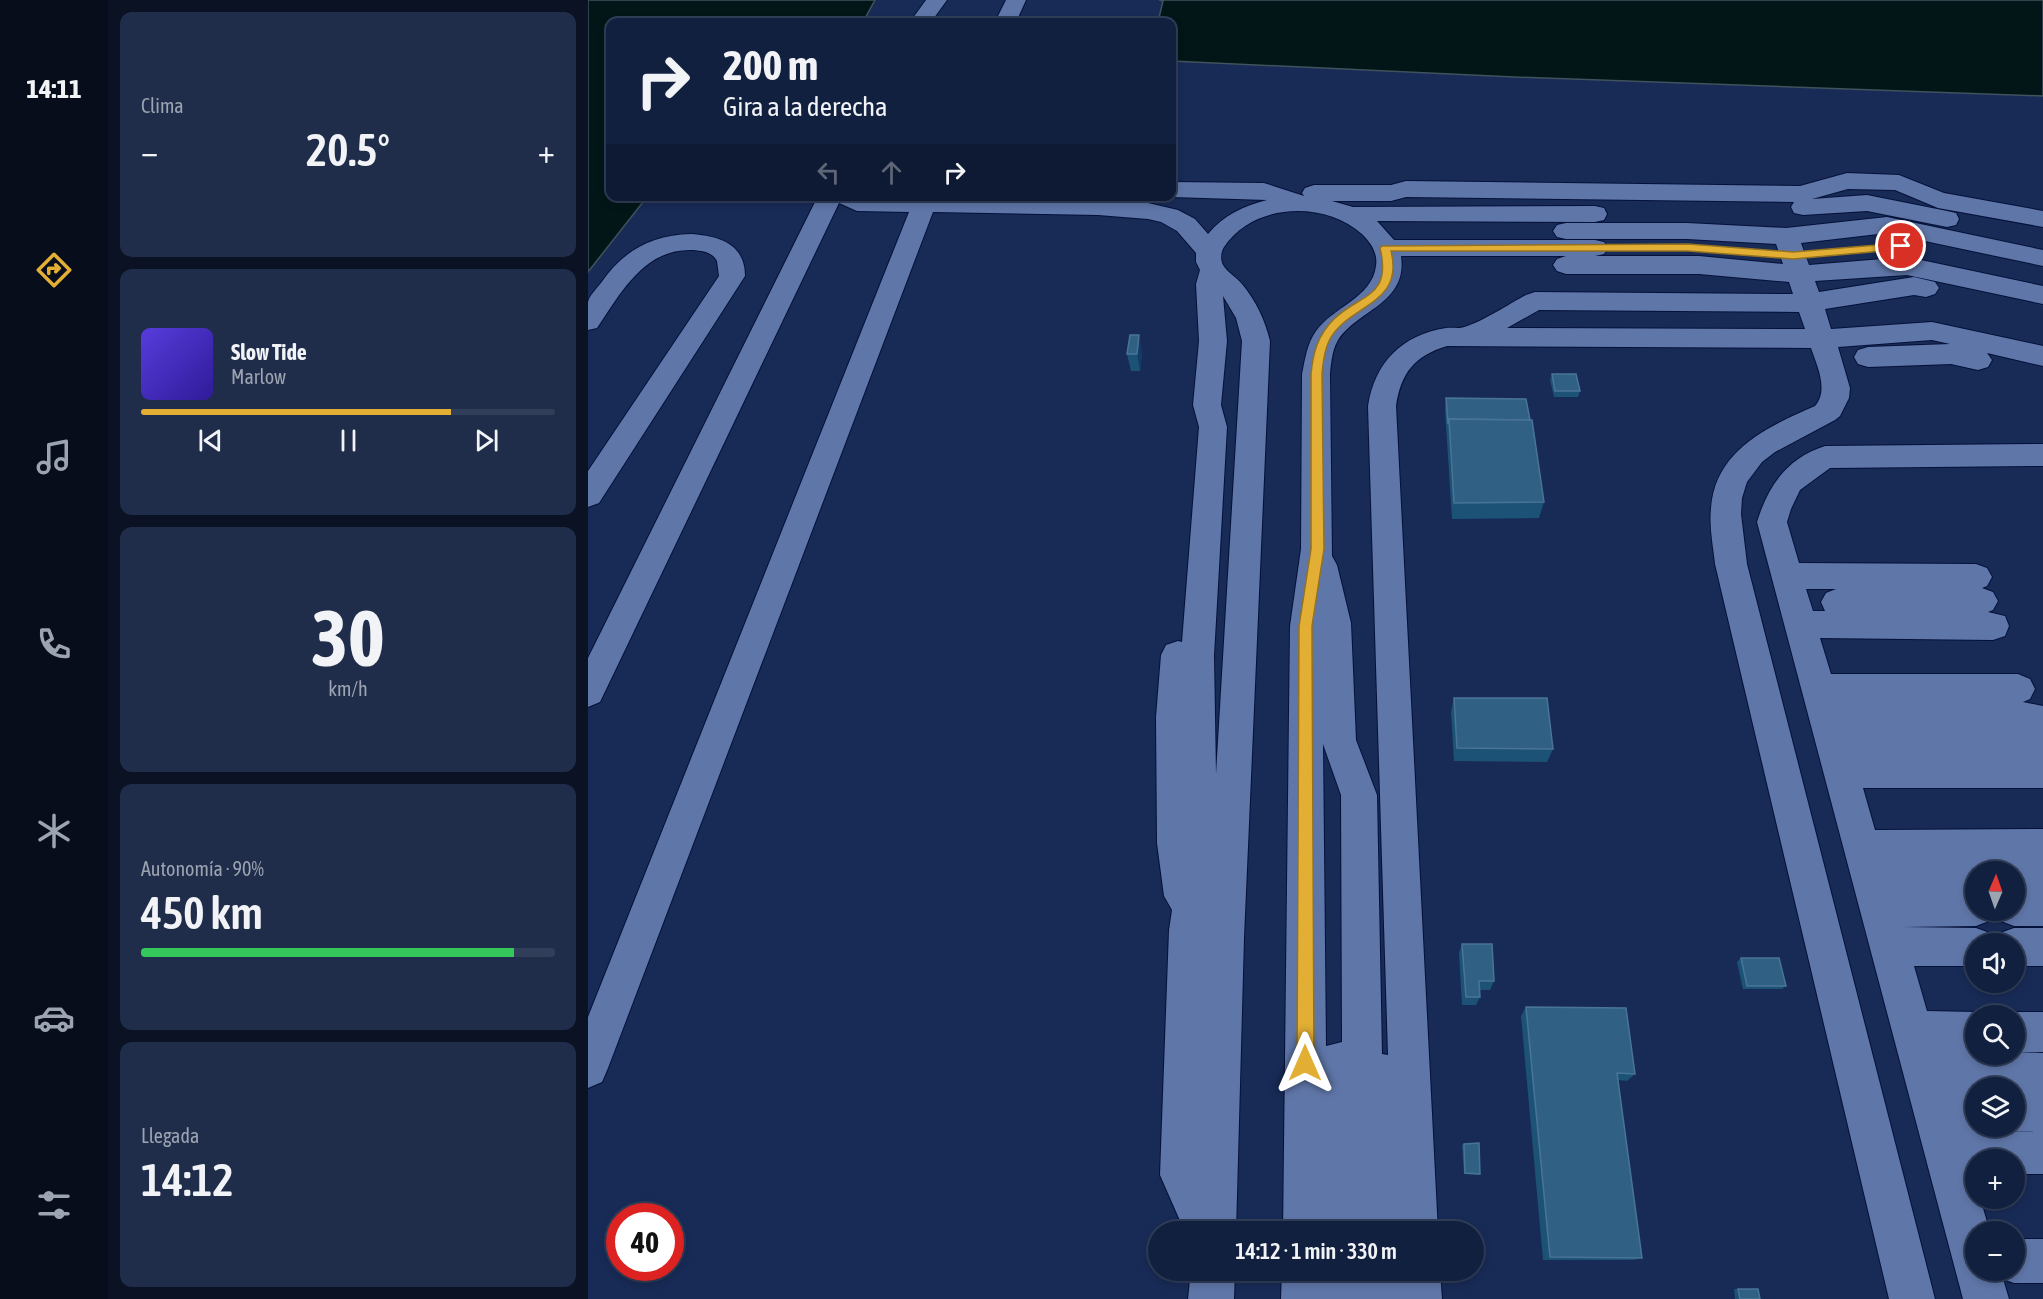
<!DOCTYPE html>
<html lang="es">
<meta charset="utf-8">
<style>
body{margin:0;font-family:"Asap Condensed",sans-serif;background:#1f2d4b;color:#f1f3f6;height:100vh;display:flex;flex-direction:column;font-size:22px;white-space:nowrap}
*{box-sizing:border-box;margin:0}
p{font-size:20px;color:#9ca3b1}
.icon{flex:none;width:33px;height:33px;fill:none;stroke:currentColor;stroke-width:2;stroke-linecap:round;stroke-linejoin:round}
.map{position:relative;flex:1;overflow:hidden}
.sheet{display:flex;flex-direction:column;gap:12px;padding:12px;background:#0a1223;width:480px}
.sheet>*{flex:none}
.guide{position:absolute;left:18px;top:18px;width:570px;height:183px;border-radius:12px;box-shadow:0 3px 9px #0003,0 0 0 2px #313e59;background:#122040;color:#f1f3f6;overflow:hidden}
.needle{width:39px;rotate:2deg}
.buttons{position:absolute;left:1377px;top:861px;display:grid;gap:12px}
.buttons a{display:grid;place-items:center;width:60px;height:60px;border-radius:50%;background:#122040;box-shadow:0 3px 9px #0003,0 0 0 2px #313e59;font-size:30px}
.speed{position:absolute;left:18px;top:1203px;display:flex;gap:12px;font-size:30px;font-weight:700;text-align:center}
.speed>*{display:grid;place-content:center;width:78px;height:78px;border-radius:50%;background:#122040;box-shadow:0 3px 9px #0003,0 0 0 2px #313e59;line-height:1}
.speed .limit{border:9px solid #d22;background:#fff;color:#111}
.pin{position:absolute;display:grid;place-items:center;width:51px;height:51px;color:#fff;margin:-26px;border:3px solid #fff;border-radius:50%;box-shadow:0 2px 6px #0007}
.me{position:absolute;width:66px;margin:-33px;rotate:0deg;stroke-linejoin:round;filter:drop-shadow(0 0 4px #0008)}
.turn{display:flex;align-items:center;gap:21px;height:126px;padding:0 18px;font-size:27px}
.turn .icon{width:78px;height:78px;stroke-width:2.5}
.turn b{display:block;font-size:42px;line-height:51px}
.lanes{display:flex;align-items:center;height:57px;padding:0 18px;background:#0003;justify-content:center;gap:30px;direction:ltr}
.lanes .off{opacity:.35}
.big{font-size:45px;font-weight:600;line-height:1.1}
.sheet .tile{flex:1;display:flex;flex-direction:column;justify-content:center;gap:9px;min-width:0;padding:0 21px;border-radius:12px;background:#1f2d4b}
.sheet .dial{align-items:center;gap:0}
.dial b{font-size:78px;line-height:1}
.song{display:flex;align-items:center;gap:18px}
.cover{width:72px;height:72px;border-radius:9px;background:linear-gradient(135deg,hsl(250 70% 55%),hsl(250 70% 35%))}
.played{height:6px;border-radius:3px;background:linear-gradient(90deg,#e2af34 75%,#313e59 75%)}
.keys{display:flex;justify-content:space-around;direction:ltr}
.heat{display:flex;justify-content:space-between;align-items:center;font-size:33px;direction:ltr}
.charge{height:9px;border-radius:4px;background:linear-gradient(90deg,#34c759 90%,#313e59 0)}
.trip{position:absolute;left:560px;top:1221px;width:336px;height:60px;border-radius:30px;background:#122040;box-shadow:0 3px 9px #0003,0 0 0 2px #313e59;font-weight:600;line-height:60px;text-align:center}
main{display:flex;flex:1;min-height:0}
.tabs{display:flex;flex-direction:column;width:108px;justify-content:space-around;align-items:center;background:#070d1a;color:#9ca3b1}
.tabs .icon{width:42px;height:42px}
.tabs .active{color:#e2af34}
.tabs b{font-size:27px;color:#f1f3f6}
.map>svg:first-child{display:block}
.water{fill:#021618;stroke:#40525c;stroke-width:1.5}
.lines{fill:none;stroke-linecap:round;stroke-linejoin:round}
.minor-casing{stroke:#04113a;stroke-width:2}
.minor{fill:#5f76a8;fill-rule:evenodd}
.wall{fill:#1d5277}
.shaded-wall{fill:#133c64}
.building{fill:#306185;stroke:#497497;stroke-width:1.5}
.route{fill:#e2af34;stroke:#937222;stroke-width:1.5}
</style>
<main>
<nav class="tabs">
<b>14:11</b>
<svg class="icon active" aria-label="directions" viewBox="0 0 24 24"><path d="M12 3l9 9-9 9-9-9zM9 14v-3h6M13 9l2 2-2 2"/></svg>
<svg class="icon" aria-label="music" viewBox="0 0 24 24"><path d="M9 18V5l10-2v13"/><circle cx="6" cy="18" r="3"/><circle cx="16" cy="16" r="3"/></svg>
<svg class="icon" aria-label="phone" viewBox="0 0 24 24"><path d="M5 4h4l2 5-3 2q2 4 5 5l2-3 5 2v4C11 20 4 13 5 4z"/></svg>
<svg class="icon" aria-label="climate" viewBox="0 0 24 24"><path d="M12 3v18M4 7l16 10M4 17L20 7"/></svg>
<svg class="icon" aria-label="car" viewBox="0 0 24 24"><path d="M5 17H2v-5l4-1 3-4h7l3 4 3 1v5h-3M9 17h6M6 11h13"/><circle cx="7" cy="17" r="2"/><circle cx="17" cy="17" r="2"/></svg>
<svg class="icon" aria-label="filters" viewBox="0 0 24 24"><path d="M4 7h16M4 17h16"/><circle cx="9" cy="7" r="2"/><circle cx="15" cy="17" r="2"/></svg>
</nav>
<section class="sheet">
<div class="tile"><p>Clima</p>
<div class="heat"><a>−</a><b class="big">20.5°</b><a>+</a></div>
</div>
<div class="tile">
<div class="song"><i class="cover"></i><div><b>Slow Tide</b><p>Marlow</p></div></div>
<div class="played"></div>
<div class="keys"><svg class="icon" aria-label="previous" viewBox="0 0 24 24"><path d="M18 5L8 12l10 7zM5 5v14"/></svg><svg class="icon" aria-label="pause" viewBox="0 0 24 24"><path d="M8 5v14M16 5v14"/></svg><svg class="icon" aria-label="next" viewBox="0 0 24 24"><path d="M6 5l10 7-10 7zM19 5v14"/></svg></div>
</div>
<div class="tile dial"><b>30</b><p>km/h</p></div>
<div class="tile"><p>Autonomía · 90%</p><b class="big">450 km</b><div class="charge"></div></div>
<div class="tile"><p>Llegada</p><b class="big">14:12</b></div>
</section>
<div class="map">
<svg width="1455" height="1299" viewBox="0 0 1455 1299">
<rect width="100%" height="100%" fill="#182b56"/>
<!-- water -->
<g class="water">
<polygon points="0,0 287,0 275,22 22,22 22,196 59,197 0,272"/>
<polygon points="571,0 1455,0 1455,96 926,77 584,61 584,22 570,22 575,1"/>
</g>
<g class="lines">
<!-- minor casing -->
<g class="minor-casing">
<g id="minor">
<polygon points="338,0 359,0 343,22 322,22"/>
<polygon points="418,0 438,0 428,22 407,22"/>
<path d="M1259,173L1311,175L1356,193L1455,211V227L1350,208L1307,190L1260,189L1224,199L1279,195L1359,211L1368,213L1371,219L1368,225L1359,227L1279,211L1215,215L1206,213L1203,207L1206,202L818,197L803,201H744L765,207L1007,206L1016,208L1019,214L1016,220L1007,222L789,221L806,240H1007L1016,242L1020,248L1016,254L1007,256H813C820,305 767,310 749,342C744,351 743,364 742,374L744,556L749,565L763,623L768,740L789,795L794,1054L800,1055L780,406C787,362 814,335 858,328C864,327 871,329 876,327C894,322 921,304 938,295L947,292L1205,294L1201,282L1111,274H978L969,271L965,265L969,259L978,256H1111L1195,264L1188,244L1099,239H978L969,237L965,231L969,225L978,223H1099L1198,228L1299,217L1455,250V266L1299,233L1213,243L1221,265L1319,257L1455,286V304L1319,275L1227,281L1231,292L1326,277L1347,282L1351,288L1347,294L1338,297L1326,295L1237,309L1243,329L1344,322L1455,346V366L1399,353L1404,360L1400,367L1390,370L1363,364L1280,367L1270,364L1266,357L1270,350L1280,347L1362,344L1344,340L1250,347L1262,388L1261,398L1252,416L1247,420L1187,452L1174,462L1159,482L1154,498L1153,514L1159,564L1347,1299H1301L1127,564C1125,545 1121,527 1123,508C1127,450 1181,426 1227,406C1241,390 1229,366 1223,348L859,346C826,356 813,373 808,406L850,1232H695L702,626L713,549L714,374C717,359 719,344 728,331C745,307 784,298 788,266C790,253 783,243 774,234C736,200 665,203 636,247C633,252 632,259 635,265C639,272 648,277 654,284C668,301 677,320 682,341L656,938L648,1232H597L572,1175L581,930L584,910L576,896L569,843L568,717L573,655L578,645L590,641L594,642L611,427L605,405L611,341L608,284L612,270L608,262V253L589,231L573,222L560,219L510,215L345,212L20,1068L14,1082L0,1088V1017L321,212L269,211L251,203L12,702L0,707V658L230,196L510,199L560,203L590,210L607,219L620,234C636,215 655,206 679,200L584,197V182L676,183L716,196L714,193L717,188L726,185H803L818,181L1212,186ZM635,296L648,318L654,341L628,774L626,656L639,427L633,405L639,341ZM951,310L1211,312L1217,329L919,328ZM735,744L753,795L754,1042L738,1046Z"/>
<path d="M103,234C130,236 157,243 157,276L11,503L0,507V471L131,276L129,261C124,252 115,251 105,250C56,248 33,293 9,328L0,330C0,322 0,311 0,302C1,296 9,288 13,283C35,251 63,235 103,234Z"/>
<path d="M1455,444V466L1242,468L1212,490L1203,509L1199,522L1211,563L1388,564L1399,568L1404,577L1399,586L1394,588L1405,592L1410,601L1405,610L1400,612L1417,616L1421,626L1417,636L1405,640L1232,638L1243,674H1430L1442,679L1447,689L1442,699L1435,702L1455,706V788H1275L1287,830L1455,829V926H1426L1413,921L1408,910H1426V872H1410L1415,864H1399L1404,872H1388V910H1406L1401,921L1388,926L1315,927L1388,928L1402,933L1406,944H1388V966H1326L1339,1011L1388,1012L1397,1016H1388V1054H1426V1016H1417L1426,1012H1455V1052H1430L1455,1053V1174H1426V1160H1388V1173H1385L1388,1198H1392L1402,1232H1388V1270H1426V1239H1455V1283H1426L1415,1279L1421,1299H1375L1169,522C1180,486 1199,458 1237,446ZM1218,589H1248L1238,593L1233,602L1237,611H1225ZM1388,1088H1426V1126H1416L1426,1131L1449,1132L1389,1130L1398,1126H1388Z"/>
<polygon points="1426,928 1455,928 1455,966 1426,966 1426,944 1408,944 1412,933"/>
<polygon points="603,1270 647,1270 646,1299 600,1299"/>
<polygon points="694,1270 852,1270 854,1299 693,1299"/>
</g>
</g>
<!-- minor -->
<use href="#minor" class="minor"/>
</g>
<!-- wall -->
<g class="wall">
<polygon points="554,353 552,371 543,371 539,354"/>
<polygon points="964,374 992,391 990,397 966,397 962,380"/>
<polygon points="858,398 956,502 951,518 864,519 857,410"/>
<polygon points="866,698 965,749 959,762 866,761 863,712"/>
<polygon points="874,944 906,981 902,990 891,990 892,997 888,1005 874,1005 871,953"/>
<polygon points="1153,958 1198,986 1194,989 1155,989 1149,962"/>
<polygon points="938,1007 1047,1074 1039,1081 1030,1080 1054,1258 1045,1260 955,1260 933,1016"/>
<polygon points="876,1144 892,1174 891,1175 876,1174 874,1145"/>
<polygon points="1146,1289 1150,1289 1172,1299 1147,1299"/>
</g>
<!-- shaded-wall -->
<polygon class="shaded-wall" points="551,335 554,353 552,371 549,354"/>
<!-- building -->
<g class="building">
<polygon points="542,335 551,335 549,354 539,354"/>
<polygon points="964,374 988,374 992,391 967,391"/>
<polygon points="858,398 938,399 942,420 861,419 860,424"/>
<polygon points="861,419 944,420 956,502 866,503"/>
<polygon points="866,698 959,698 965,749 869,748"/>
<polygon points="874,944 904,944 906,981 891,981 892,997 878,997"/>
<polygon points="1153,958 1191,958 1198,986 1159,986"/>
<polygon points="938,1007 1038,1008 1047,1074 1029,1073 1054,1258 962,1257"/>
<polygon points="891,1143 892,1174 877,1173 876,1144"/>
<polygon points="1150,1289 1170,1289 1172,1299 1152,1299"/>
</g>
<!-- route -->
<path class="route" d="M1313,243L1317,244V249L1205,259L1100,251H803C817,306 759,304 741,341C736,351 735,363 734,374L736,549L724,626L726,1063L723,1069L717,1071L711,1069L709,1063L711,626L723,549V374C725,352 730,335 746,319C773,293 804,298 792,248L794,246L1100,244L1205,252Z"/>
</svg>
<div class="buttons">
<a><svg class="needle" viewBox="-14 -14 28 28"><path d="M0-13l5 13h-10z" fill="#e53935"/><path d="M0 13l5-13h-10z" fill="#9ca3b1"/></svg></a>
<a><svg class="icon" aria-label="sound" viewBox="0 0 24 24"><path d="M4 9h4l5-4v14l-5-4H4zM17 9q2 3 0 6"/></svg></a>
<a><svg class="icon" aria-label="search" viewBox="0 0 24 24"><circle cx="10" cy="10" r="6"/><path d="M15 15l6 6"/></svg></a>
<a><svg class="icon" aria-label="layers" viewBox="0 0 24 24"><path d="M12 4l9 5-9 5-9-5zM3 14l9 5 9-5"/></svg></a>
<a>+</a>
<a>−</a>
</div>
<div class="speed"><div class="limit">40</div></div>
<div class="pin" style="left:1313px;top:246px;background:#d93025"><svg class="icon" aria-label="arrive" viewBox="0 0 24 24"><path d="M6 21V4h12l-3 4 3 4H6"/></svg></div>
<svg class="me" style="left:717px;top:1063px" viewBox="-20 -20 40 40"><path d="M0-17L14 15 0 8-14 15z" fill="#e2af34" stroke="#fff" stroke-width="4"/></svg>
<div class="trip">14:12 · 1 min · 330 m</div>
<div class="guide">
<div class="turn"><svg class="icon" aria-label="right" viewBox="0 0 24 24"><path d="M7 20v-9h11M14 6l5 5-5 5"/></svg><div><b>200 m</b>Gira a la derecha</div></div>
<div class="lanes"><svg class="icon off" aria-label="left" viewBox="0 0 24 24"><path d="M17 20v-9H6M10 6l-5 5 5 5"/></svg><svg class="icon off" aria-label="ahead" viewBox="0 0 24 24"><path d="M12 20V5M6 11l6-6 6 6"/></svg><svg class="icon" aria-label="right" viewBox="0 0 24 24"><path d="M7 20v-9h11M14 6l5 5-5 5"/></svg></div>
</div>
</div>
</main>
